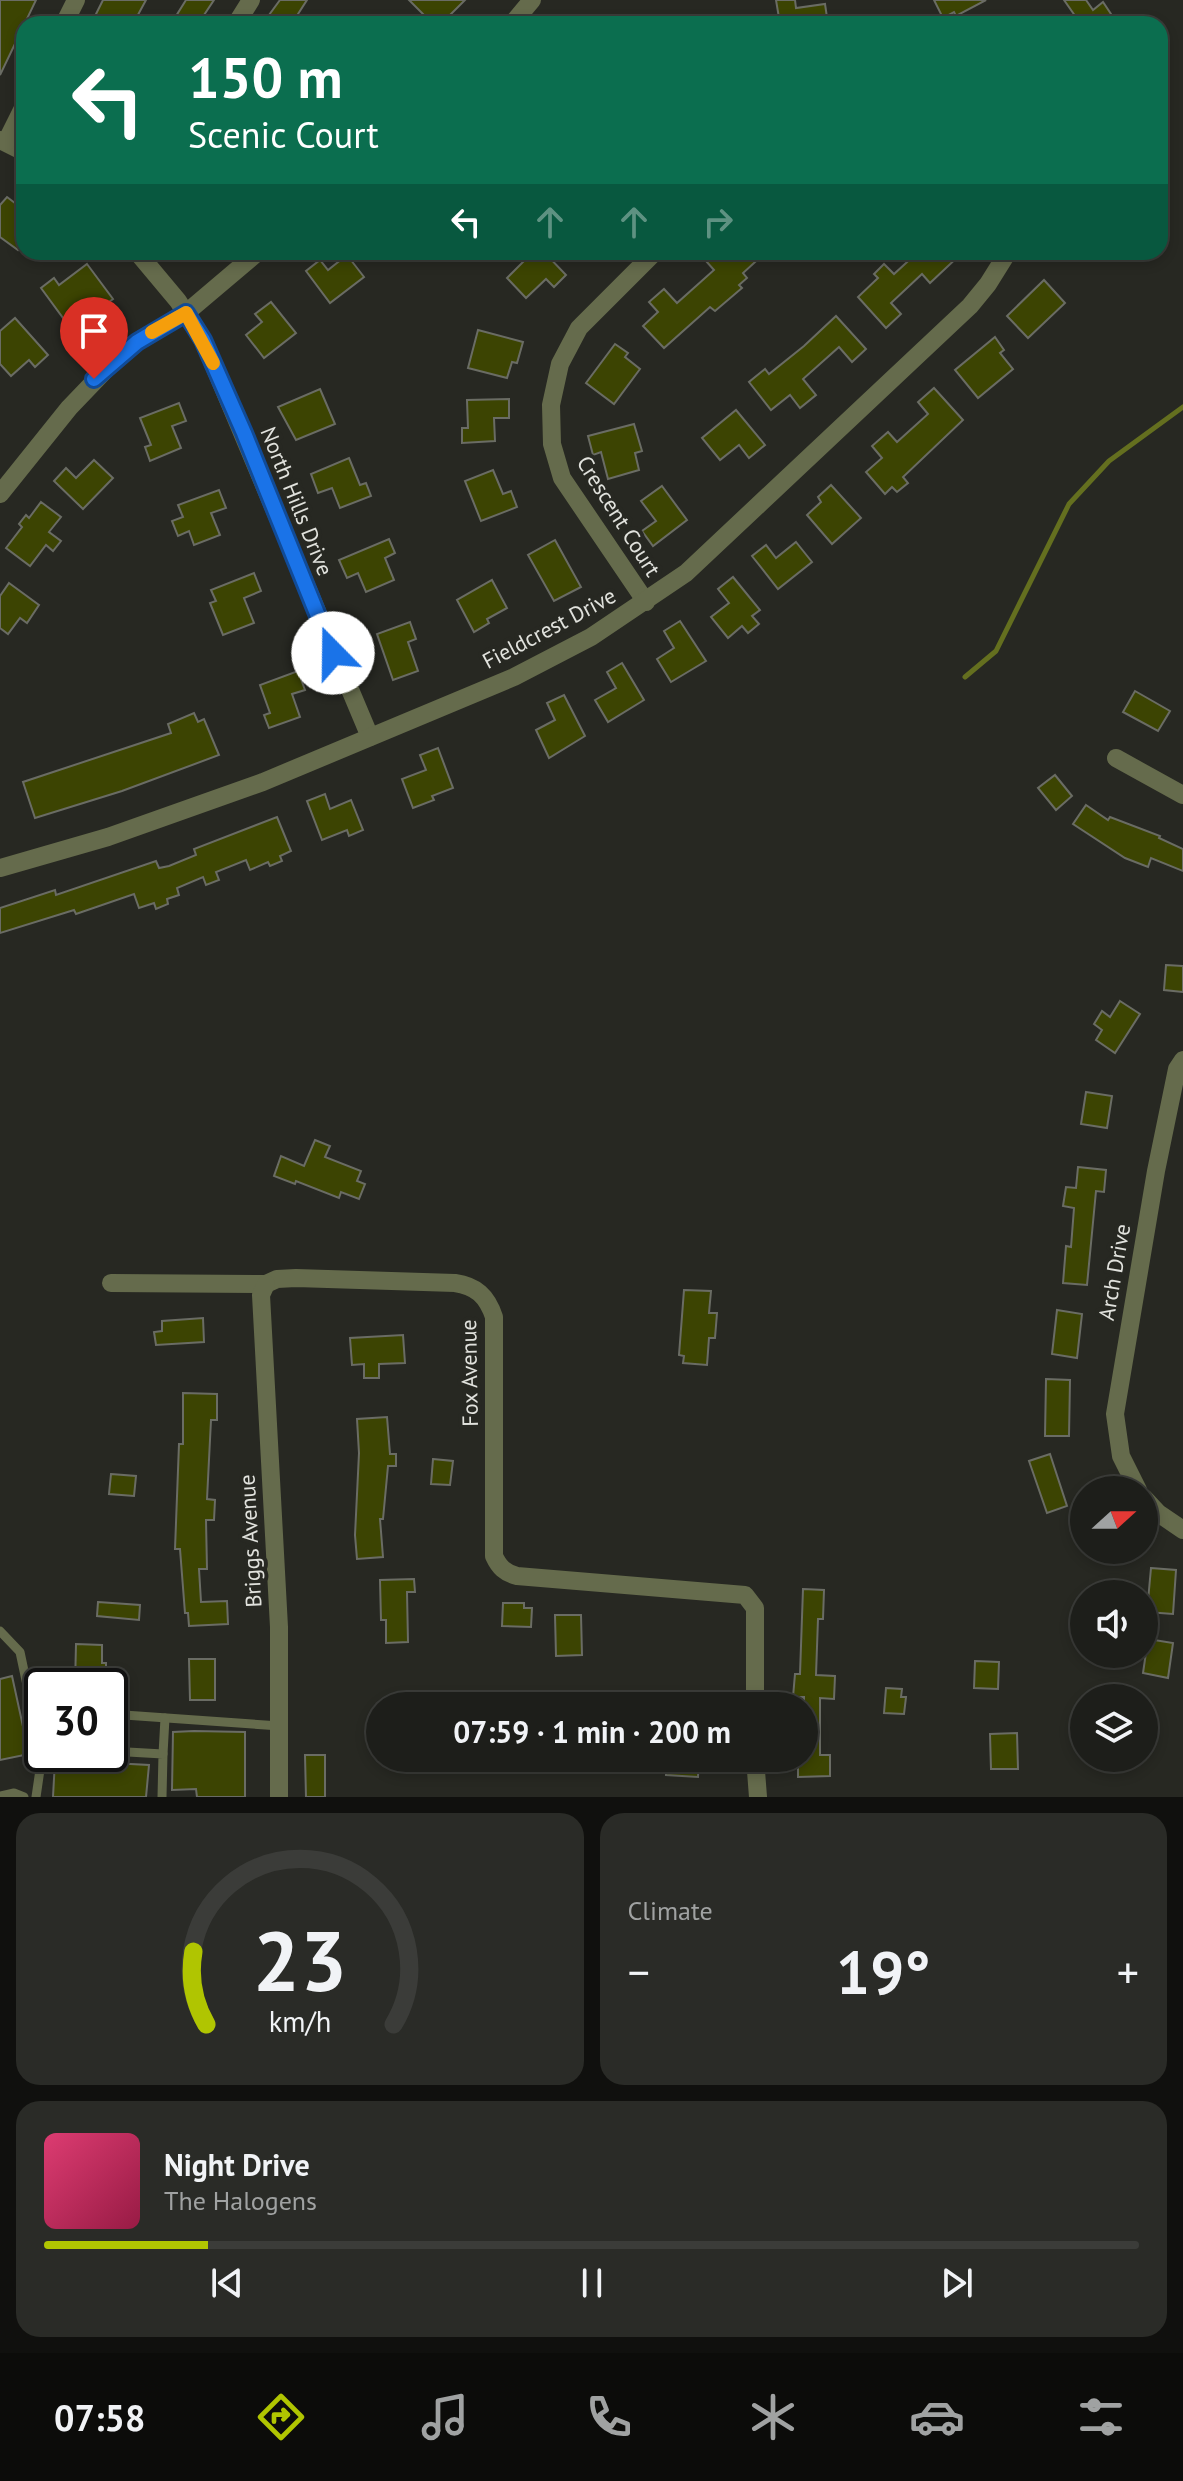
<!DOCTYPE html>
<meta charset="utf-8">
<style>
body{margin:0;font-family:"PT Sans",sans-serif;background:#2a2b27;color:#f1f3f6;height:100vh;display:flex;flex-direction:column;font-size:30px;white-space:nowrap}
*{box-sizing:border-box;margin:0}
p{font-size:26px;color:#a0a2a2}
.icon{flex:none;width:44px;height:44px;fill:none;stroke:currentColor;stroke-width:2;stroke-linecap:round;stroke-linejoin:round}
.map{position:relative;height:1797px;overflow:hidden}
.sheet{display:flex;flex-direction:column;gap:16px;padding:16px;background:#10100e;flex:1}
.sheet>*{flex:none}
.banner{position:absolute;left:16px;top:16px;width:1152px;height:244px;border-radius:24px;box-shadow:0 4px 12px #0003,0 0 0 2px #3b3c39;background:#0b6e4f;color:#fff;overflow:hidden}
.needle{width:52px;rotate:69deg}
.tools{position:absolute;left:1070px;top:1476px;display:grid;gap:16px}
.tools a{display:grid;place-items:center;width:88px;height:88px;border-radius:50%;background:#1d1e1a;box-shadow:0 4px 12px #0003,0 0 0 2px #3b3c39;font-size:40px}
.speed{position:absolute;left:24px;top:1668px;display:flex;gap:16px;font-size:40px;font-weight:700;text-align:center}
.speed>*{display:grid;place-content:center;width:104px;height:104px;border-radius:50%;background:#1d1e1a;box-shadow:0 4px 12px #0003,0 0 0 2px #3b3c39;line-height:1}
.speed .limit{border:4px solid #111;border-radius:12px;background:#fff;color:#111}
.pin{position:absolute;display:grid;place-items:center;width:68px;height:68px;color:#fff;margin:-82px -34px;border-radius:50% 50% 50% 0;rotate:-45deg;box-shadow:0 0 8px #0007}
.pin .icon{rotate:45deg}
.me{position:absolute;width:88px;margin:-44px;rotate:338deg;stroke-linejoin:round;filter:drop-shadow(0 0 6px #0008)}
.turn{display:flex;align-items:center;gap:28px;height:168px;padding:0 40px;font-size:36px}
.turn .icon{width:104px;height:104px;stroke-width:2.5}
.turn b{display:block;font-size:56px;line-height:68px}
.lanes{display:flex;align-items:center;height:76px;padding:0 40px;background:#0003;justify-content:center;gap:40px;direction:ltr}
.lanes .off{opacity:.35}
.big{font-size:60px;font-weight:700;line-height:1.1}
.sheet .card{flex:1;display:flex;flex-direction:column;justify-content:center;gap:12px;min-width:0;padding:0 28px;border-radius:24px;background:#2a2b27}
.sheet .dial{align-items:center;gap:0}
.dial svg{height:208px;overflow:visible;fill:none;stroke:#3b3c39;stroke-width:7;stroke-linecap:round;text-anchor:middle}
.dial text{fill:#f1f3f6;stroke:none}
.song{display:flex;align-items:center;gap:24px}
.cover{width:96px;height:96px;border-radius:12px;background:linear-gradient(135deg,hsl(340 70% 55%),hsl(340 70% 35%))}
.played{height:8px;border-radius:4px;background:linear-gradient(90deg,#b0c501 15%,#3b3c39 15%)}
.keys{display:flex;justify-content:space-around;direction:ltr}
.heat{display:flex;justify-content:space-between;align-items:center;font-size:44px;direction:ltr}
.sheet .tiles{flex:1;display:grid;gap:16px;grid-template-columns:1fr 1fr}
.card:last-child{grid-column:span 2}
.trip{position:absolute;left:366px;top:1692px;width:452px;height:80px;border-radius:40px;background:#1d1e1a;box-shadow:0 4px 12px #0003,0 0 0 2px #3b3c39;font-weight:700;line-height:80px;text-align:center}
.tab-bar{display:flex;height:128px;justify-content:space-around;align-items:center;background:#0c0c0a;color:#a0a2a2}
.tab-bar .icon{width:56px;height:56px}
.tab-bar .selected{color:#b0c501}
.tab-bar b{font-size:36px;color:#f1f3f6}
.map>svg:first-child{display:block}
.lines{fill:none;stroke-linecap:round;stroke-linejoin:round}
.stream{stroke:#646f1f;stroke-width:5}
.building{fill:#3c4402;stroke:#6a6c64;stroke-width:2}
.service{stroke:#656b4c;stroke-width:9}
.minor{stroke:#656b4c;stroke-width:18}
.route-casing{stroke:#114b97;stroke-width:20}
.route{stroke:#1a73e8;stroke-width:14}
.slow{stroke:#f59e0b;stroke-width:14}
.labels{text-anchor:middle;stroke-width:8;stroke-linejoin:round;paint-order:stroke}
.street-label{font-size:22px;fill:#e1e2dd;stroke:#272822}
</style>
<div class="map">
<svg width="1183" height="1797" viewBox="0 0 1183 1797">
<rect width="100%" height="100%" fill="#272822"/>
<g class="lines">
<!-- stream -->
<polyline class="stream" points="965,677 996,651 1069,504 1109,461 1183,407"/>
</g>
<!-- building -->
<g class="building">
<polygon points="0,0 36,0 0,75"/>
<polygon points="103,0 146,0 133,24 91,24"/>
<polygon points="186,0 214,0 198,24 171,24"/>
<polygon points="280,0 307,0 298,14 313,24 281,24 269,15"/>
<polygon points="409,0 465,0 441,24 433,24"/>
<polygon points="776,0 795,0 796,8 825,4 828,24 780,24"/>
<polygon points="934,0 986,0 956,16 954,12 943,18"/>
<polygon points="1064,0 1086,0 1093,10 1103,2 1111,14 1101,21 1103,24 1073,24 1078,20"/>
<polygon points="7,197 24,210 24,242 18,250 0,237 0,205"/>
<polygon points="533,252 544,252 566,275 554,287 546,279 526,298 507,278"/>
<polygon points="698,252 766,252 743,273 747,278 739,285 742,288 715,311 710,307 664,348 643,326 658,312 649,302 664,289 677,303 714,270"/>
<polygon points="918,252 963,252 930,283 922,274 891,303 901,314 886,328 858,297 878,278 874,274 884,264 894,274"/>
<polygon points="347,255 364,277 330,303 306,271 320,260 328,270"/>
<polygon points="87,264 113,299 98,310 93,302 66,322 41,288 54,278 59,285"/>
<polygon points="1044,280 1065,303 1028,338 1007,316"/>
<polygon points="271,302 296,333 264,358 246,335 262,322 255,314"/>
<polygon points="836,316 866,349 852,362 839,347 803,379 816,395 800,408 790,395 771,410 749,382 765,369 769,374 804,346"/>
<polygon points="15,318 48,355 35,367 29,360 11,376 0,364 0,331"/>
<polygon points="478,330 523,342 517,363 512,362 507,378 468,368"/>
<polygon points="995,337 1004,350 1000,353 1013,369 978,398 955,370"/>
<polygon points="615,344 628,353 625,357 640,369 614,404 586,383"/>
<polygon points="934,388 963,420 903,477 908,483 897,492 892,487 885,494 866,472 882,458 872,446 888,432 897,442 928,414 918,402"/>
<polygon points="320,389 335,424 296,440 278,407"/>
<polygon points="509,399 509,418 494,418 495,441 462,443 462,428 468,428 467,400"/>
<polygon points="179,403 186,421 172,426 181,448 150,461 145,447 151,445 140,418"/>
<polygon points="736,410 765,445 749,458 739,445 720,460 702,438"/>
<polygon points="634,424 642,451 635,453 639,470 608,479 601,452 593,455 588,436"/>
<polygon points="349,458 360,485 366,483 371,496 340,508 332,488 318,493 311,474"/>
<polygon points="94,460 113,478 83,509 54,481 66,468 76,478"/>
<polygon points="493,470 503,494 511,491 517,507 481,521 465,481"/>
<polygon points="831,485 861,518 832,544 807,515 821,502 818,497"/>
<polygon points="662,486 687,520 653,546 642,531 656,521 641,501"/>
<polygon points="219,490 226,508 211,513 220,535 194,545 189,531 178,536 172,521 183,517 178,505"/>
<polygon points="41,502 61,517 49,532 61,541 53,551 46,545 30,566 6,548 22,527 19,524 26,515 29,518"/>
<polygon points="389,539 395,553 385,558 394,580 366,592 358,573 347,578 339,560"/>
<polygon points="555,540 581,587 554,601 528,555"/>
<polygon points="796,542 812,562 778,589 752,556 766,545 776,558"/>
<polygon points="254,573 261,591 244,598 254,623 223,635 210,603 216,601 211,590"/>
<polygon points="733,577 760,610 752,616 759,624 748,633 742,626 728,638 711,617 729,603 718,589"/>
<polygon points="492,580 507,608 487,619 489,623 474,632 457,600"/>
<polygon points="9,583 39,605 27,623 20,618 8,634 0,628 0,596"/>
<polygon points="680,621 706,661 671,682 657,659 674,648 664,631"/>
<polygon points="410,622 416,639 408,642 418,671 393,680 377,634"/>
<polygon points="622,663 644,700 608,722 595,700 616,688 607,672"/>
<polygon points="298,671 305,690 292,694 300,717 269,728 264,715 270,713 260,685"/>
<polygon points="1135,691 1170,711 1158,731 1123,712"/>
<polygon points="564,695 585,736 549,758 536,730 555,720 547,703"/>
<polygon points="194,713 198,722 204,719 219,755 122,791 35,818 23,782 171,733 168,724"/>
<polygon points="438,748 453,788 432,796 434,800 413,808 402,779 426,770 420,755"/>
<polygon points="1055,775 1072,796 1056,810 1038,788"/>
<polygon points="325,794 330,809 351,800 363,830 349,836 347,830 322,840 307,801"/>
<polygon points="1086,805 1108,820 1110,817 1160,836 1159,838 1183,849 1183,871 1151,858 1148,867 1125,858 1073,824"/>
<polygon points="277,817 291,851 280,856 282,861 270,866 268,862 250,870 246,860 216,872 219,880 206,885 203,877 177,888 179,895 167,899 168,904 156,909 154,903 139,908 134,894 76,914 74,910 0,933 0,908 55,890 56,895 156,861 159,868 169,866 196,855 194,849"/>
<polygon points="1166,965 1183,966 1183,992 1164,990"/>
<polygon points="1120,1001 1140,1014 1115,1053 1096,1040 1102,1030 1094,1024 1102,1011 1110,1017"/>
<polygon points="1086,1092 1112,1096 1107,1128 1081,1124"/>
<polygon points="315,1140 330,1146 325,1157 361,1171 357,1181 365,1184 359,1199 341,1192 339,1198 296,1181 295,1184 274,1176 281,1156 304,1166"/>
<polygon points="1078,1167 1106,1170 1104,1192 1096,1191 1087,1285 1063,1283 1066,1246 1071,1247 1074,1208 1063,1206 1066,1187 1076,1188"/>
<polygon points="684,1290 711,1291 709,1313 717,1313 715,1338 709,1338 707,1365 683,1363 684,1356 679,1355"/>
<polygon points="1057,1310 1082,1314 1077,1358 1052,1354"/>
<polygon points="203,1318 204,1342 156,1345 154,1332 162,1331 162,1321"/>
<polygon points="403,1335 405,1363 379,1364 379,1378 364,1378 364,1364 352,1365 350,1338"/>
<polygon points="1046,1379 1070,1380 1069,1436 1045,1436"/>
<polygon points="183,1393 217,1394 217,1420 211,1420 207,1499 215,1500 214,1520 206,1520 207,1569 199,1569 201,1602 227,1601 228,1624 189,1626 188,1613 185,1613 180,1549 175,1549 179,1444 183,1444"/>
<polygon points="387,1417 390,1454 396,1454 396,1466 388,1466 383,1519 380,1519 383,1557 357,1559 355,1535 359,1453 357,1419"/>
<polygon points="1050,1454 1067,1506 1047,1513 1029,1461"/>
<polygon points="433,1459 453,1461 450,1485 431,1484"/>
<polygon points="111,1474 136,1476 134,1496 109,1494"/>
<polygon points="1151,1568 1176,1570 1173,1614 1147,1612"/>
<polygon points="414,1579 415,1592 407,1592 408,1642 386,1643 386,1620 381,1620 380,1580"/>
<polygon points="803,1589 824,1590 823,1619 818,1619 816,1675 835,1676 834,1699 820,1698 820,1755 830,1755 830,1776 798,1777 798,1758 804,1758 804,1697 793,1697 795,1674 800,1674"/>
<polygon points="98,1602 140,1605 139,1620 97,1616"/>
<polygon points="503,1603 524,1603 524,1608 532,1608 531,1627 502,1626"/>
<polygon points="555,1615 581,1615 582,1655 556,1656"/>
<polygon points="1148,1639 1173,1643 1168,1678 1143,1673"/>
<polygon points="76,1644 102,1645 102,1663 106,1663 106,1676 100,1676 100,1686 75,1686"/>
<polygon points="189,1659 215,1659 215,1700 190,1700"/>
<polygon points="975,1661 999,1662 998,1689 974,1688"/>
<polygon points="12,1676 29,1754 0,1760 0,1679"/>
<polygon points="886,1688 902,1689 901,1697 906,1697 904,1714 884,1713"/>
<polygon points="194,1731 245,1732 245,1797 197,1797 196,1789 172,1790 173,1732"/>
<polygon points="1017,1733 1018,1769 991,1769 990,1734"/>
<polygon points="305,1755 325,1755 325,1797 306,1797"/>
<polygon points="437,1758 480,1758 480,1768 439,1772"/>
<polygon points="667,1758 699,1758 698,1777 666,1775"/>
<polygon points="55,1760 149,1765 146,1797 53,1797"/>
</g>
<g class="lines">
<!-- service -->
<g class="service">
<polyline points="0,1631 20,1652 42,1756 36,1797"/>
<polyline points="110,1714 280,1726"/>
<polyline points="110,1751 163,1754 162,1797"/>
<polyline points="163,1754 165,1718"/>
<polyline points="0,1796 14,1793 24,1797"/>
</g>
<!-- minor -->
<g class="minor">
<polyline points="64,24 76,0"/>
<polyline points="236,24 251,0"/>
<polyline points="512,24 532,0"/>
<polyline points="0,140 24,152"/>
<polyline points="6,142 24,106"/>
<polyline points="137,252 178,301 203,340 370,737"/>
<polyline points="0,494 69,408 115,360 137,342 186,313 258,252"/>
<polyline points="646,602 562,478 552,444 551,405 560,364 579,328 655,252"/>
<polyline points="1116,758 1183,795"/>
<polyline points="0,868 108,837 263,782 514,677 591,637 686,573 970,306 988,284 1008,252"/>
<path d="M111,1283L266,1284L277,1279L296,1278L455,1283C476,1286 487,1296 494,1317V1556C499,1567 505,1573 517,1576L745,1595L755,1608V1706"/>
<polyline points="266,1284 261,1295 279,1627 279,1797"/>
<polyline points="1138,1490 1121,1456 1115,1414 1156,1171 1177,1069 1183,1060"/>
<polyline points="1144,1498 1158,1513 1183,1530"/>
<polyline points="755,1758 758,1797"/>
</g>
</g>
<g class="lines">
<!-- route casing -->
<g class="route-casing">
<polyline id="route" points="94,379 137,342 186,313 203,340 244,433 333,653"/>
</g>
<!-- route -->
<use href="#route" class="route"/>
<!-- slow -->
<polyline class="slow" points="152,332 186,313 213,363"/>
</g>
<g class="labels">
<!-- street labels -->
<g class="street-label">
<text transform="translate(297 501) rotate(68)" y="8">North Hills Drive</text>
<text transform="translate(619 516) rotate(58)" y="8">Crescent Court</text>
<text transform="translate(549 628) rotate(-28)" y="8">Fieldcrest Drive</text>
<text transform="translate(1114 1272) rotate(-80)" y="8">Arch Drive</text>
<text transform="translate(469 1373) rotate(-91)" y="8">Fox Avenue</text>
<text transform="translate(250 1541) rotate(-93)" y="8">Briggs Avenue</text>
</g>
</g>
</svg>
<div class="tools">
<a><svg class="needle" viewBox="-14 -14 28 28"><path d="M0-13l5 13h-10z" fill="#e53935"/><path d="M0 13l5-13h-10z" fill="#a0a2a2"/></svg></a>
<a><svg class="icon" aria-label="sound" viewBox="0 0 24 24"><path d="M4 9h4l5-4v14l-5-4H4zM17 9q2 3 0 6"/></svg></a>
<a><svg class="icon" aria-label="layers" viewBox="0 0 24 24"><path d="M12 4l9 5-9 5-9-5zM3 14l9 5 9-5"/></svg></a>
</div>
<div class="speed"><div class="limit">30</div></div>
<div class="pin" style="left:94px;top:379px;background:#d93025"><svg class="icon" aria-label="arrive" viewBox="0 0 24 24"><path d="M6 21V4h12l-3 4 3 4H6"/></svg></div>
<svg class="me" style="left:333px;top:653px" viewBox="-20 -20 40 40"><circle r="19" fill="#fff"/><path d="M0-13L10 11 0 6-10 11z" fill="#1a73e8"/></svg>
<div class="trip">07:59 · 1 min · 200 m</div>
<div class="banner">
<div class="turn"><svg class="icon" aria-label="left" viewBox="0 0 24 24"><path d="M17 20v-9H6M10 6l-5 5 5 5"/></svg><div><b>150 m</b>Scenic Court</div></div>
<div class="lanes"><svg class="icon" aria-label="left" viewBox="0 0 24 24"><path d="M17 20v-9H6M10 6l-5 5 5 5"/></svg><svg class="icon off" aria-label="ahead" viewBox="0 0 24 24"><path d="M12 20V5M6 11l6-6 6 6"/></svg><svg class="icon off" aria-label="ahead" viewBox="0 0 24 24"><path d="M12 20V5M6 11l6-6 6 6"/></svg><svg class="icon off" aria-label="right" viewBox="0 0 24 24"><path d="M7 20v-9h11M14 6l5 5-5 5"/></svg></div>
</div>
</div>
<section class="sheet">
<div class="tiles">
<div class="card dial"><svg viewBox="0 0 100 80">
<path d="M14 69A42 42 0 1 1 86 69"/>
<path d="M14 69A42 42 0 0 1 9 41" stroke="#b0c501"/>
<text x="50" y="56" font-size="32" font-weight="700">23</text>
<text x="50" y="72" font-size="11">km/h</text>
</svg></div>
<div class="card"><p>Climate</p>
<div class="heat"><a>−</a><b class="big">19°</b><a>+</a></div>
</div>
<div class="card">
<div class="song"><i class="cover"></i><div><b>Night Drive</b><p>The Halogens</p></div></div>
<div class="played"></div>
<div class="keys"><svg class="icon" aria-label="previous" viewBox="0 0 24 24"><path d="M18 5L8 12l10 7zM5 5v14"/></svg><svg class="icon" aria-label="pause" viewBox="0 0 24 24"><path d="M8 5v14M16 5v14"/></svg><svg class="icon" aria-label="next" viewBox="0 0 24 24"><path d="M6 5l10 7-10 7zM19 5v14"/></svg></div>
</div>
</div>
</section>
<nav class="tab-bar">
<b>07:58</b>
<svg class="icon selected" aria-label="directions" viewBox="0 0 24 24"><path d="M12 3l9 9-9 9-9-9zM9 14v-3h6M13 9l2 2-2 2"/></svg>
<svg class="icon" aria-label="music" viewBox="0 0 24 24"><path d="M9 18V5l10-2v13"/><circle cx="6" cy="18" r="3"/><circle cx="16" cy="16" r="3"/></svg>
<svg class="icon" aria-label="phone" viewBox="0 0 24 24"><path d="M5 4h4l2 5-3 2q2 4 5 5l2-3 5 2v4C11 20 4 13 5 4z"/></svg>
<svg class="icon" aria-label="climate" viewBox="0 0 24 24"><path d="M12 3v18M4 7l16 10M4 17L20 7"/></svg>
<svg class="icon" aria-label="car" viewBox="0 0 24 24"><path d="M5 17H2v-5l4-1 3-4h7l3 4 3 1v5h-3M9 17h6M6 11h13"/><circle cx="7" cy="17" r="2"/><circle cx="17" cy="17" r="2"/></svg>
<svg class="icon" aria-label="filters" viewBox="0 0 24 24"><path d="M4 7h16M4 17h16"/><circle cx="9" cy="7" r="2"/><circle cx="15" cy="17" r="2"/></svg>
</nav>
